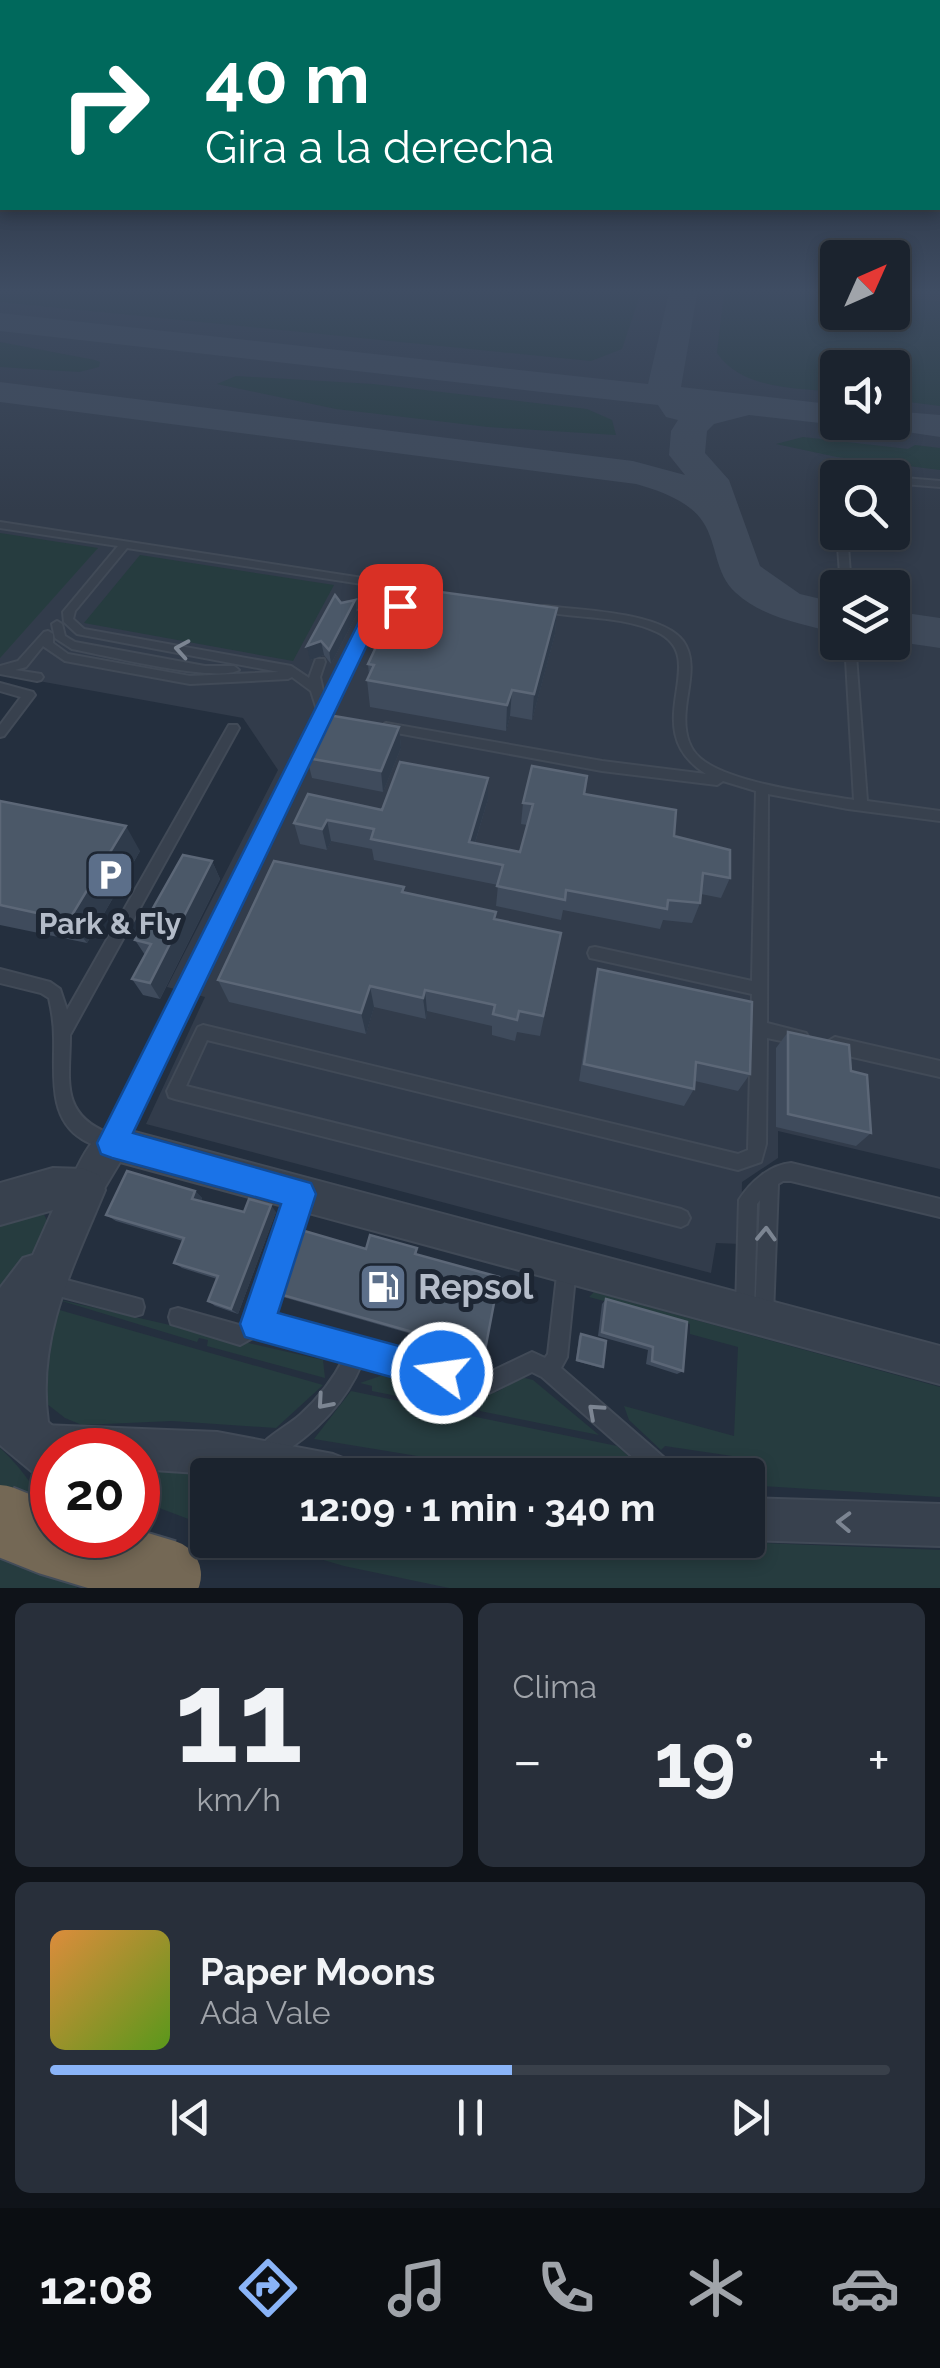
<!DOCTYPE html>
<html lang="es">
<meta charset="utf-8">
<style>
body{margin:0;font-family:Raleway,sans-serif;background:#282f3a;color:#f1f3f6;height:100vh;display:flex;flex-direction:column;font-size:38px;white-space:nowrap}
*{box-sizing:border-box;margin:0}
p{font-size:32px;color:#a0a4aa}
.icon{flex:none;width:55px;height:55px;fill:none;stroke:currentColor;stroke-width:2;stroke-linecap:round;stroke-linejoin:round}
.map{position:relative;height:1588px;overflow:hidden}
.drawer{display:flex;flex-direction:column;gap:15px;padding:15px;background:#0f1319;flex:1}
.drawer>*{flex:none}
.top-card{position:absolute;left:0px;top:0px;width:940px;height:210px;box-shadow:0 5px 15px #0003,0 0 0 2px #39404a;background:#00695c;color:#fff;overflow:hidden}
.needle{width:65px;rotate:45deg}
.controls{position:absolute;left:820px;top:240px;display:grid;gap:20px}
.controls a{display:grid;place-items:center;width:90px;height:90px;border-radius:10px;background:#1b232e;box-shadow:0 5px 15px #0003,0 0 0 2px #39404a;font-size:50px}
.speed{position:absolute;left:30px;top:1428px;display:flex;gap:20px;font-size:50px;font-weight:700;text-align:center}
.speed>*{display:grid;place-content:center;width:130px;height:130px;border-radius:50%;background:#1b232e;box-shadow:0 5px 15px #0003,0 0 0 2px #39404a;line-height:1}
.speed .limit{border:15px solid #d22;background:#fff;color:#111}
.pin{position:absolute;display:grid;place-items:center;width:85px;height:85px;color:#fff;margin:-42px;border-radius:20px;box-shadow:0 5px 15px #0006}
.me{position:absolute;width:110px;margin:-55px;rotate:284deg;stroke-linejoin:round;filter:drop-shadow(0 0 8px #0008)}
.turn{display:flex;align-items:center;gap:35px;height:210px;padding:0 40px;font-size:45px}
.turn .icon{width:130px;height:130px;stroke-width:2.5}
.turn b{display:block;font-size:70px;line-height:85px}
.big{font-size:75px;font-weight:700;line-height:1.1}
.drawer .widget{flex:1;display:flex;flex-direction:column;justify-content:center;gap:15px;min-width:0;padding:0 35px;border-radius:15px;background:#282f3a}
.drawer .dial{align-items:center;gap:0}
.dial b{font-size:130px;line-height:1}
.song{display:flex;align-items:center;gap:30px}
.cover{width:120px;height:120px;border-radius:15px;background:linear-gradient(135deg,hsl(30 70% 55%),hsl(90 70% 35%))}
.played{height:10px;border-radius:5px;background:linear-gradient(90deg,#8ab4f8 55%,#39404a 55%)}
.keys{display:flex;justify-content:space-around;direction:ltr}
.heat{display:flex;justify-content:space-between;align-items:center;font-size:55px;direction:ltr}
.drawer .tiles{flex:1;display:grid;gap:15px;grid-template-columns:1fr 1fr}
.widget:last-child{grid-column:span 2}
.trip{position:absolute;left:190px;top:1458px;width:575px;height:100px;border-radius:10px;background:#1b232e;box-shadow:0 5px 15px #0003,0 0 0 2px #39404a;font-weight:700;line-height:100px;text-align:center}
.tab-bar{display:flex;height:160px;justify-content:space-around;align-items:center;background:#0b0e12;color:#a0a4aa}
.tab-bar .icon{width:70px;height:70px}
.tab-bar .active{color:#8ab4f8}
.tab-bar b{font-size:45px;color:#f1f3f6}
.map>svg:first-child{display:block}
.airport{fill:#323c4b;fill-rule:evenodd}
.green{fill:#263c3f}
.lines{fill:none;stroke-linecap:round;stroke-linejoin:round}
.taxiway{fill:#3f4a5a;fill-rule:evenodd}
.service-casing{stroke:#414a57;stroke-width:4}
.minor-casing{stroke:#414a57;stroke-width:4}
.tertiary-casing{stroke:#414a57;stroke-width:4}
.service{fill:#38414e;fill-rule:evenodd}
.minor{fill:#38414e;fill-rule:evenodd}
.tertiary{fill:#38414e;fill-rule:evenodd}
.motorway-bridge-casing{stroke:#434c59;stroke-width:74;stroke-linecap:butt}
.motorway-bridge{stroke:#746855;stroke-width:70}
.wall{fill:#3f4b5c}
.shaded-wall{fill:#2f3b4b}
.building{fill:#4b5868;stroke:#5c6777;stroke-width:2.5}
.oneway{stroke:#7c8592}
.route{fill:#1a73e8;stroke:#114b97;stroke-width:2.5}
.labels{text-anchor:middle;stroke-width:10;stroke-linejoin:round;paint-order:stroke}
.poi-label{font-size:30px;font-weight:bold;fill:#b4bcc9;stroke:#1d2633}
.near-poi-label{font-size:35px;font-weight:bold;fill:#b4bcc9;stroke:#1d2633;text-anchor:start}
</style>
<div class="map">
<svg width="940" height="1588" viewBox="0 0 940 1588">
<rect width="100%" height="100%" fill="#242f3e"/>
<!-- airport -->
<path class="airport" d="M0,289H837L838,312H892L893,289H940V1169L778,1131V1158L742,1182L741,1244L716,1243L711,1273L146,1124L205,997L167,987L278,770L243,718L0,674ZM838,368H892V422H838ZM838,478H892V532H838ZM838,588H892V642H838Z"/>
<!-- green -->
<g class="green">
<polygon points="0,289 642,289 622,349 591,361 0,302"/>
<path d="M729,289L837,291L838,312H892L893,296L940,301V406L893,400L892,368H838L837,392C798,388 742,390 717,353L724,292Z"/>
<polygon points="0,342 95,360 100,362 99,367 79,372 0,367"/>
<polygon points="236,376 373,384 587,409 612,420 616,435 488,427 336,409 217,384"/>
<polygon points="803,437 908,449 915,445 940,448 940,470 837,457 776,444"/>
<polygon points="0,533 98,548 0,658"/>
<polygon points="140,555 334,585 293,661 84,623"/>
<polygon points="42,1210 49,1225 25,1272 0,1304 0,1217"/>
<polygon points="594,1292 940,1387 940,1497 748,1485 748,1475 733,1475 732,1456 665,1446 661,1450 629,1420 624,1406 734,1436 738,1347 690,1334 690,1324 589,1297"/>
<polygon points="52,1298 323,1360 325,1378 207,1346 208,1340 199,1338 197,1342"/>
<polygon points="49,1307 323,1385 276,1428 172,1421 82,1425 65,1418 33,1393"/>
<polygon points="386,1374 459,1390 457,1408 372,1391 372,1386 360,1383"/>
<polygon points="521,1377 533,1380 599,1435 480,1411 481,1393 497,1392"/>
<polygon points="351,1391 617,1446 650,1475 532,1475 314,1439"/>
<path d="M0,1448C38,1483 66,1537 77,1588H0Z"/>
<polygon points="162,1471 217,1475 208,1475 207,1526 138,1500 138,1475"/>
<polygon points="255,1540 685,1540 940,1550 940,1588 449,1588 344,1566"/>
</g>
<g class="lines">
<!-- taxiway -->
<g class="taxiway">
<path d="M670,289H698L681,387L838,405V422H850L838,425L749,415L714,424L707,431L705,453L729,480L760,566L800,594L838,603V633C802,624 764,618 736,593C714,573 718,545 703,522C690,501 658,490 636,484L0,402V382L633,461L685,475L669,455L671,431L678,420L666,417L658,405L0,331V313L648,384Z"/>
<polygon points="892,411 940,415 940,437 880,428 876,422 892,422"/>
<polygon points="892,611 940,618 940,648 892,641"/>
</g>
<!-- service casing -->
<g class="service-casing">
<g id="service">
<polygon points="892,477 940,481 940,487 892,483"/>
<path d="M0,522L421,587L426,590L421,593L127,548L75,611L73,619L84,629L291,666L309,678L316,659H324L325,662L320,677L325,700L365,619L378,606L365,605L347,614L342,611L343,609C348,606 353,602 358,600C370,596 404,602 414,607L409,610H387L374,621L118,1149L112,1151C103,1148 91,1145 82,1139C47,1118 55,1072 54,1037C54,1024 52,1011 49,998L41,993L0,983V969L50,982L60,989L67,1010L229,725H237L239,728L70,1035C70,1079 59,1113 108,1133L318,713L311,691L292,677L288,679L190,684L65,661L43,646L26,667L15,670L41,674L43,677L41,680L37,681L0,674V666L18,661L44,632L48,631L53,634V643L68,654L190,676L279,672L77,634L64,622L63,612L118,546L0,528Z"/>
<polygon points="837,532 847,532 851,588 841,588"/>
<path d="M544,606C578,610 662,612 683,641C697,660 688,687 686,708C684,726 686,746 700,758C728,783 816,794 854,800L845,642H855L867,801L940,811V821L848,809L768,794L767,1023L806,1033L809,1038L806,1043L801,1045L767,1038L766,1144L761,1162L738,1170L207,1040L186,1086L681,1209L687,1212L690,1218L687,1224L681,1227L175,1099L169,1097L167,1091L198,1027L203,1025L738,1154L748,1150L752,994L595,959L590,958L588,953L590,948L595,947L752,981L756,791L723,781L717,785L602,771L386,731L380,727L386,723L602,761L706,774C634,729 714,659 657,632C621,615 578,619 540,611V607Z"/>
<path d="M57,621L62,624L65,636L75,642L205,666H234L239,670C216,683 104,655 72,649L55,638L52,624Z"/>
<polygon points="0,683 33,692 35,695 4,736 0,737 0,725 21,697 0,691"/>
<polygon points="835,1037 940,1061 940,1077 835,1053 830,1050 827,1045 830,1040"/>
<path d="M791,1163L940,1199V1217L791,1181H783L778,1184L773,1315L771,1322L764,1324L757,1322L755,1315L760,1200L757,1204L754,1310L752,1317L745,1319L738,1317L736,1310L739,1200C750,1182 770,1165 791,1163Z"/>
<path d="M300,1187L306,1190L309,1196L269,1319L357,1342L488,1373L532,1352L545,1358L548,1354L558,1267L561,1261L567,1258L573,1261L576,1267L567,1357L561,1368L676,1468L679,1475H653L542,1377L532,1372L489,1393L362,1363C345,1404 313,1435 275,1458L268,1461L261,1458L258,1451C263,1438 288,1426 300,1415C318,1399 333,1380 344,1358L258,1335L240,1345L178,1326L171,1324L169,1317L171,1310L178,1308L239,1325L250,1319L291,1196L294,1190Z"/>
<polygon points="51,1276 135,1298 142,1300 144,1307 142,1314 135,1316 51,1294 44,1292 42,1285 44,1278"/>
</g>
</g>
<!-- minor casing -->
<g class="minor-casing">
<g id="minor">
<path d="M112,1126L940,1346V1384L120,1162L96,1202L84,1207L72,1202L67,1190C76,1169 90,1135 112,1126Z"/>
<polygon points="42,1425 217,1432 333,1454 348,1460 354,1475 229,1475 138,1469 138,1450 52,1450 52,1466 28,1459 22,1445 28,1431"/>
<polygon points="748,1498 940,1504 940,1546 748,1540"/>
</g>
</g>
<!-- tertiary casing -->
<g class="tertiary-casing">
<path id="tertiary" d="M53,1168L84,1169L99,1175L105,1190C73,1267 36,1337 48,1422L69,1440L74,1450H52V1482L35,1474L0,1445V1288L23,1258L33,1255L53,1210L0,1225V1183Z"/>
</g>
<!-- service -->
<use href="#service" class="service"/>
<!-- minor -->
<use href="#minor" class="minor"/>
<!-- tertiary -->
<use href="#tertiary" class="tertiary"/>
<!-- motorway-bridge casing -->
<g class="motorway-bridge-casing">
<polyline id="motorway-bridge" points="0,1520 50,1540 166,1575"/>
</g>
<!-- motorway-bridge -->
<use href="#motorway-bridge" class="motorway-bridge"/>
</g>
<!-- wall -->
<g class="wall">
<polygon points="341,603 357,614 331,664 324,655 310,660"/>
<polygon points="557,608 555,634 532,720 510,716 506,731 370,707 367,680 369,675 368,664"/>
<polygon points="399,727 401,748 383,792 312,778 307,758"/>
<polygon points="488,778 488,799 475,843 520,852 527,825 521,824 523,803 584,794 674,836 730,878 721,898 701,894 700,903 692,923 663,920 660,929 563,910 561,920 496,906 498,885 374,860 372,849 331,841 327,850 300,844 294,823 382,810"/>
<polygon points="0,801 140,851 87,943 0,925"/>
<polygon points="212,861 220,879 160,999 143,995 132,979 145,955 135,940"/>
<polygon points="404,887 404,893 495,919 557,956 540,1036 517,1032 515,1041 492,1035 492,1026 427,1011 426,1019 374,1007 366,1034 229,1002 218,980"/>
<polygon points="598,969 750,1074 738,1091 695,1081 694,1089 684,1106 579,1081 593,989"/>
<polygon points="788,1032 851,1071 871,1133 856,1146 776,1127 776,1048"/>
<polygon points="195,1191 202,1198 201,1201 244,1212 276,1212 238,1314 215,1306 208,1301 217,1279 182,1268 174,1263 183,1241 116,1221 106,1215"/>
<polygon points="417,1248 417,1255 499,1277 482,1368 427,1355 429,1339 283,1297 279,1294"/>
<polygon points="606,1299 683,1371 677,1374 646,1364 648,1350 598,1336 602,1304"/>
<polygon points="581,1334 603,1367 601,1368 576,1361 579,1336"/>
</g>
<!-- shaded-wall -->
<g class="shaded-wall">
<polygon points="355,600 357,614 331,664 329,650"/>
<polygon points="557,608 555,634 532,720 534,694"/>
<polygon points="321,641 324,655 310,660 307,646"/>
<polygon points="512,690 510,716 506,731 507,705"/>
<polygon points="399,727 401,748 383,792 381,771"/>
<polygon points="488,778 488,799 470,859 469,842"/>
<polygon points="327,820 331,841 327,850 322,829"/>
<polygon points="126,826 140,851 87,943 69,920"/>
<polygon points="212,861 220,879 160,999 150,983"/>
<polygon points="370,986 374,1007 366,1034 361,1013"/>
<polygon points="425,990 427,1011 426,1019 423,998"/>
<polygon points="195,1191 202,1198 199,1205 192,1199"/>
<polygon points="271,1205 276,1212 238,1314 231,1309"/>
</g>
<!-- building -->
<g class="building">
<polygon points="404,587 557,608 534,694 512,690 507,705 367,680 374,665 368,664"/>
<polygon points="335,595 341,603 355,600 329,650 321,641 307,646"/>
<polygon points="328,715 399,727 381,771 307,758"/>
<polygon points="400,762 488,778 469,842 520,852 533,804 523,803 532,766 587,776 584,794 676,810 674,836 730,850 730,878 703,873 700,903 668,900 667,909 566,890 565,900 497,886 503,865 371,839 374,829 327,820 322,829 294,823 308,794 382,810"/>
<polygon points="0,801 126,826 69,920 0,905"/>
<polygon points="183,855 212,861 150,983 132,979 151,944 135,940"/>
<polygon points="274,861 404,887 402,892 496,912 494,919 561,933 543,1016 519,1011 517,1020 493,1014 495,1005 425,990 423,998 370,986 361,1013 218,980"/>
<polygon points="598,969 752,1002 750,1074 696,1062 694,1089 584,1064"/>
<polygon points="788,1032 849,1045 851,1071 867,1075 871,1133 788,1114"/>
<polygon points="127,1171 195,1191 192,1199 244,1212 249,1199 271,1205 231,1309 208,1301 218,1276 174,1263 184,1238 106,1215"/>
<polygon points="301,1230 366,1249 370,1235 417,1248 415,1254 499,1277 482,1366 427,1353 430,1337 279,1294"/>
<polygon points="606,1299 687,1322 683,1371 652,1361 653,1347 602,1332"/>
<polygon points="581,1334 606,1341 603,1367 577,1360"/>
</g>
<!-- one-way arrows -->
<defs><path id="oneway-chevron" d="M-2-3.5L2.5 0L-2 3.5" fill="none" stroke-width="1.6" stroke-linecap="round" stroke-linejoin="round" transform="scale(2.5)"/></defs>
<g class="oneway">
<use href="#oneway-chevron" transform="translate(182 649) rotate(-170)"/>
<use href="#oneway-chevron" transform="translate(766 1234) rotate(-88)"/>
<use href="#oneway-chevron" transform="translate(324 1402) rotate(131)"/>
<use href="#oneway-chevron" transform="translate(595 1411) rotate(-138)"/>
<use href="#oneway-chevron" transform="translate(844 1522) rotate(-178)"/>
</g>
<!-- sky -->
<linearGradient id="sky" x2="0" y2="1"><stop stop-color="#141a22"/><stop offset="0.57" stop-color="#3f4d63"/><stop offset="1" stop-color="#3f4d63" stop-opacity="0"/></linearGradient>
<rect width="940" height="511" fill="url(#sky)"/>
<!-- route -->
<polygon class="route" points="400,600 410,606 407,610 389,613 378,622 133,1133 311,1183 316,1194 278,1313 454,1361 460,1373 454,1386 442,1391 245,1337 240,1324 281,1204 112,1158 101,1154 97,1143 361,618 378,603"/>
<!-- icons -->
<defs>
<g id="parking-square" transform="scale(2.5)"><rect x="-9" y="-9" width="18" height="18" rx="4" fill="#5c6f8a" stroke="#1d2633"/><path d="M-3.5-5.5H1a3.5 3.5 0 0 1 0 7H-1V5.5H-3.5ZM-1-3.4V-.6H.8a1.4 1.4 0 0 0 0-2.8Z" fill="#fff"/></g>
<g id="fuel-square" transform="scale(2.5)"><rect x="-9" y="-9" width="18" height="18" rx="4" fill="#5c6f8a" stroke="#1d2633"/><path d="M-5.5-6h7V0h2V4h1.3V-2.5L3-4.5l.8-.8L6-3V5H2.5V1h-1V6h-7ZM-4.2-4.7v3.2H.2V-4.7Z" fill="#fff"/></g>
</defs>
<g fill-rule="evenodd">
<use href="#parking-square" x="110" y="875"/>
<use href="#fuel-square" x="383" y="1287"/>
</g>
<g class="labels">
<!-- poi labels -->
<g class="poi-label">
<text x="110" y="934">Park &amp; Fly</text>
</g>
<!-- near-poi labels -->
<g class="near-poi-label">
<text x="418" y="1299">Repsol</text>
</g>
</g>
</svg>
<div class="controls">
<a><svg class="needle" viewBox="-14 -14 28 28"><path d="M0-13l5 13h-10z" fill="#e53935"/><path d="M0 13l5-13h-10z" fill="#a0a4aa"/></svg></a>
<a><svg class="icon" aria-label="sound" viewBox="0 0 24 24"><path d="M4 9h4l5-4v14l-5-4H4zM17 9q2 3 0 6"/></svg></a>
<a><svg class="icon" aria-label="search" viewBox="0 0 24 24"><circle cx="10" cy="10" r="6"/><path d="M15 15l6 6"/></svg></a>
<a><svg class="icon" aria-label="layers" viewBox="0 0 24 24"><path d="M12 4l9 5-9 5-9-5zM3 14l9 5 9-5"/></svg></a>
</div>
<div class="speed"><div class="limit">20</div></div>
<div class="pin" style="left:400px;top:606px;background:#d93025"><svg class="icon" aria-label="arrive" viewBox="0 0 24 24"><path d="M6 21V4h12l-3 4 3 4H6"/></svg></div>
<svg class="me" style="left:442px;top:1373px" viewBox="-20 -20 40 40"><circle r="17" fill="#1a73e8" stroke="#fff" stroke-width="3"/><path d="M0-11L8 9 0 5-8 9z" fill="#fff"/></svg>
<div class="trip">12:09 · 1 min · 340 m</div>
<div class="top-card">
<div class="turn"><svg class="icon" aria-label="right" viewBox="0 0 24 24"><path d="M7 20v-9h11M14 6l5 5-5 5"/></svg><div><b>40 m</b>Gira a la derecha</div></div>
</div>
</div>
<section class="drawer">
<div class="tiles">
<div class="widget dial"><b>11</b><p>km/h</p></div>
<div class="widget"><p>Clima</p>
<div class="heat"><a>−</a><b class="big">19°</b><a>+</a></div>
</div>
<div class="widget">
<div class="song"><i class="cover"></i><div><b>Paper Moons</b><p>Ada Vale</p></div></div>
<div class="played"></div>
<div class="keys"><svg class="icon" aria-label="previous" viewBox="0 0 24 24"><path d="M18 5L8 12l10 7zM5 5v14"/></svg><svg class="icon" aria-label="pause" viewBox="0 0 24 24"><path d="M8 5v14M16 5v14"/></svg><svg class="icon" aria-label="next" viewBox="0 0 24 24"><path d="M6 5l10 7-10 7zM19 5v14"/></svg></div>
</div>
</div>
</section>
<nav class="tab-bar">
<b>12:08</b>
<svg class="icon active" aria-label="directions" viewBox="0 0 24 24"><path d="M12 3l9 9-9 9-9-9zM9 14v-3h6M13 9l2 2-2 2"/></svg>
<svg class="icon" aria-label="music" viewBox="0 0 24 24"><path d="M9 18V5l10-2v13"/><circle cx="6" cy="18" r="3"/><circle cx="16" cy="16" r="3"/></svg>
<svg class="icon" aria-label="phone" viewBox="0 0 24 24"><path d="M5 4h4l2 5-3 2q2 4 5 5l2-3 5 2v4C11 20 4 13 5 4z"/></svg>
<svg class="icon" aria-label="climate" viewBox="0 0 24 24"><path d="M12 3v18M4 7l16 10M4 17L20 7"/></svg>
<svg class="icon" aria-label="car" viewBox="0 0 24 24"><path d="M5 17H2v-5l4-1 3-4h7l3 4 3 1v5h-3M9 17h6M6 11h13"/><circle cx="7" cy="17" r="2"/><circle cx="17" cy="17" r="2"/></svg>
</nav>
